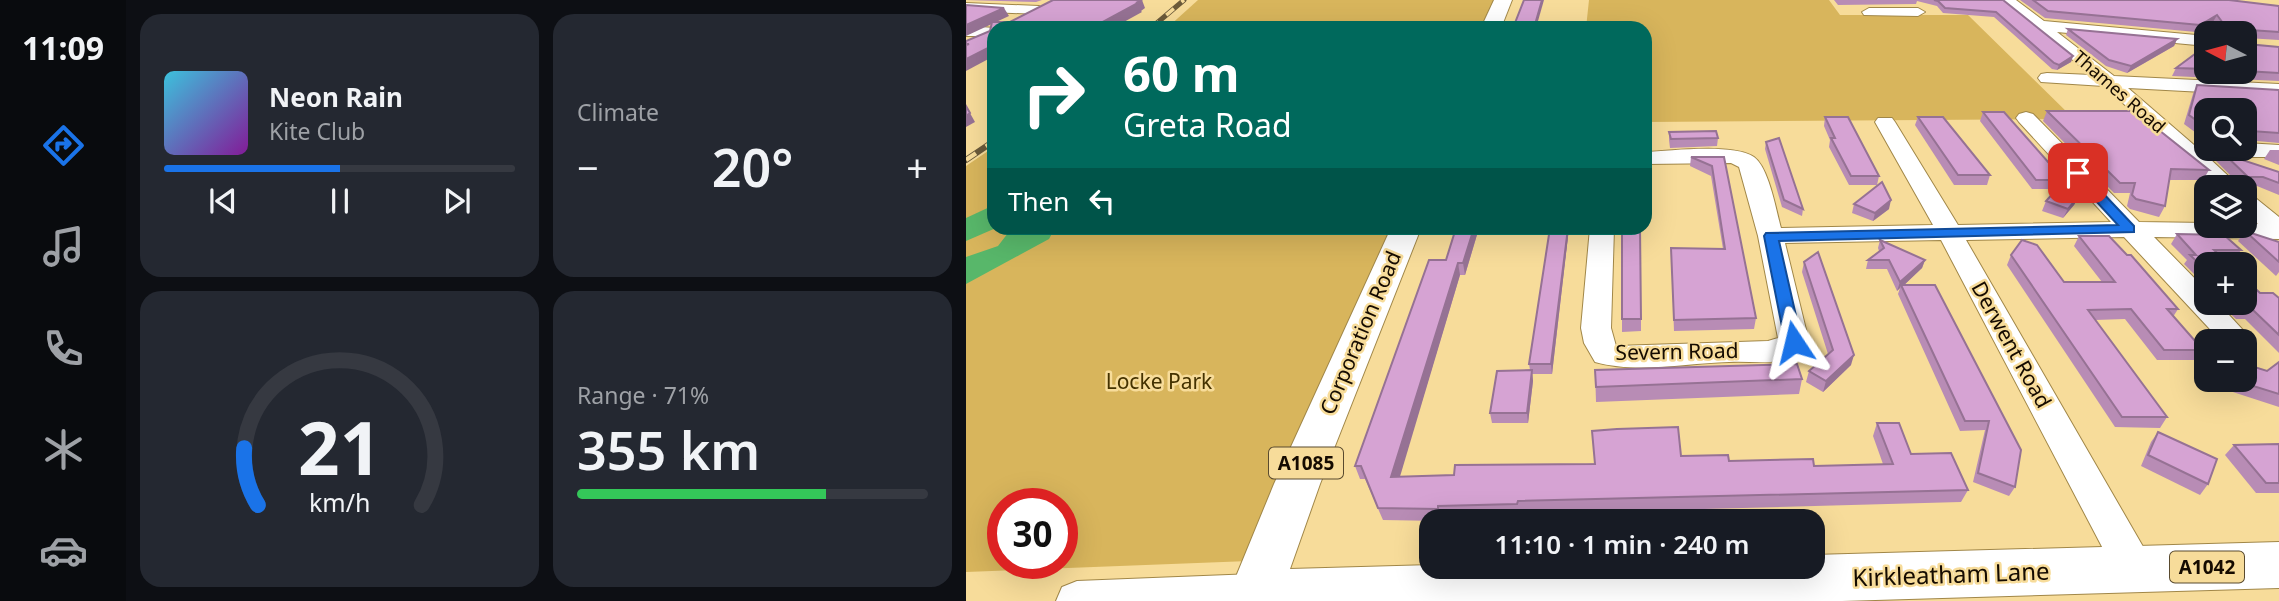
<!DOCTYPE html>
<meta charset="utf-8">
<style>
body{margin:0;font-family:"Noto Sans",sans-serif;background:#242831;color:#f1f3f6;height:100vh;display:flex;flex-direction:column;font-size:26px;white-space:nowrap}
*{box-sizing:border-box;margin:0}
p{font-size:23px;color:#9ea1a6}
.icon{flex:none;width:38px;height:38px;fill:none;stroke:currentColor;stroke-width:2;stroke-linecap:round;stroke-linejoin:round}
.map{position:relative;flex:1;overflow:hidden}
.panel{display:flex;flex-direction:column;gap:14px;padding:14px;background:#0d0f14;width:840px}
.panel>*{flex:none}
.top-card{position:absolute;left:21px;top:21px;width:665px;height:214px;border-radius:21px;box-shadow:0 7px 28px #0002;background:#00695c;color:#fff;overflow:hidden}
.needle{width:46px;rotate:276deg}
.fabs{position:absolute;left:1228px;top:21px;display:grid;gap:14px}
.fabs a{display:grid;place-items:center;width:63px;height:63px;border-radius:14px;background:#171b24;box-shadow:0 7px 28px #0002;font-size:35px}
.speed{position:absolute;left:21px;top:488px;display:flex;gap:14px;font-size:35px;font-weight:700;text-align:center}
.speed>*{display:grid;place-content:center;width:91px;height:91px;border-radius:50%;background:#171b24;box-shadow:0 7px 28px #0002;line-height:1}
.speed .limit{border:10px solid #d22;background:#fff;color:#111}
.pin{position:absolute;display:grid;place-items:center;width:60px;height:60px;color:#fff;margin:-30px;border-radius:14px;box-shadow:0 4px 10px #0006}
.me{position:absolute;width:77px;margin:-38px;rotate:350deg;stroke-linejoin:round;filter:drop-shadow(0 0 5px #0008)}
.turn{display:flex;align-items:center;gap:24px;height:147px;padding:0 21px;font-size:32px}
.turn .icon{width:91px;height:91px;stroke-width:2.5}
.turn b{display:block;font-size:49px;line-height:60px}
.then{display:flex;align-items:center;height:66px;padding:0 21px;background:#0003;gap:14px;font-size:26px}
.big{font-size:52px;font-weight:600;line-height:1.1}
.panel .widget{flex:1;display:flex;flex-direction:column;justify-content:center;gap:10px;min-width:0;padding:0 24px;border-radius:21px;background:#242831}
.panel .dial{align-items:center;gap:0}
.dial svg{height:182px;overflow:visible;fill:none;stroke:#363941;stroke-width:7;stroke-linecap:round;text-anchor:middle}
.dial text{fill:#f1f3f6;stroke:none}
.song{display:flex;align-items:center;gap:21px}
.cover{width:84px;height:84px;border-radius:10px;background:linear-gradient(135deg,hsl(190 70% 55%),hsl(290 70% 35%))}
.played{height:7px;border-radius:4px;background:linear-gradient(90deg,#1a73e8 50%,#363941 50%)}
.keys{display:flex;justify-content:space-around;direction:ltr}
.heat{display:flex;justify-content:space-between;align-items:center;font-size:38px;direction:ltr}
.charge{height:10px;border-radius:5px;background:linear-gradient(90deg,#34c759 71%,#363941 0)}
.panel .tiles{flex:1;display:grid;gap:14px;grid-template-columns:repeat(2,1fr)}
.trip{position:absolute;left:453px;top:509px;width:406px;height:70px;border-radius:21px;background:#171b24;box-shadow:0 7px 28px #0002;font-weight:600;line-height:70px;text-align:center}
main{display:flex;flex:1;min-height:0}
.dock{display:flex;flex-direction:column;width:126px;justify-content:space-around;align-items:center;background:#090b0e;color:#9ea1a6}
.dock .icon{width:49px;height:49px}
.dock .selected{color:#1a73e8}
.dock b{font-size:32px;color:#f1f3f6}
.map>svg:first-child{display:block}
.green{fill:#d8b55c;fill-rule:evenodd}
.water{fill:#58b76a}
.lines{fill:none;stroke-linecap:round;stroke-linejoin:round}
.minor-casing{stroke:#a18748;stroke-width:2}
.major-casing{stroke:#a18748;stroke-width:2}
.minor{fill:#fff;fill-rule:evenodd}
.major{fill:#fff;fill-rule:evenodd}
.rail-far1-casing{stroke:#6b5a3a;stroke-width:5}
.rail-casing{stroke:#6b5a3a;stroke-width:6}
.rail-far1{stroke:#f7dc9a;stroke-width:3.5;stroke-dasharray:10;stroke-linecap:butt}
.rail{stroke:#f7dc9a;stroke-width:4.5;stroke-dasharray:12;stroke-linecap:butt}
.wall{fill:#b88cb5}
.shaded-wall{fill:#967294}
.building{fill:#d6a3d3;stroke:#967294;stroke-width:2}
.route{fill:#1a73e8;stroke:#114b97;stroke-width:2}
.labels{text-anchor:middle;stroke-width:5;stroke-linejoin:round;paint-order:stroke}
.far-street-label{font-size:18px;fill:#150b00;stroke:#f7dc9a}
.shield{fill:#f7dc9a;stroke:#594a2e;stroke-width:2}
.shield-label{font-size:19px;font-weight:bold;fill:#150b00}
.street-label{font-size:21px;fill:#150b00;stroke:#f7dc9a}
.park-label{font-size:21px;fill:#443200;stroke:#f7dc9a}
.near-street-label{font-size:24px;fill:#150b00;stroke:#f7dc9a}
</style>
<main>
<nav class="dock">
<b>11:09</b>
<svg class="icon selected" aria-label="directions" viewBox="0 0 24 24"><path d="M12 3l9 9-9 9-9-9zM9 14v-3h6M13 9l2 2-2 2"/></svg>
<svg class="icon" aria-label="music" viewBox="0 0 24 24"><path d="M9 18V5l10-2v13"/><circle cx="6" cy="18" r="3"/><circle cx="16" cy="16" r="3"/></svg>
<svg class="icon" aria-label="phone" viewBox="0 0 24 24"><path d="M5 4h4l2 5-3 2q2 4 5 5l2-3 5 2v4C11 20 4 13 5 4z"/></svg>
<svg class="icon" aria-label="climate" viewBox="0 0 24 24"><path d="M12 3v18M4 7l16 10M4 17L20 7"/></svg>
<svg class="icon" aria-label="car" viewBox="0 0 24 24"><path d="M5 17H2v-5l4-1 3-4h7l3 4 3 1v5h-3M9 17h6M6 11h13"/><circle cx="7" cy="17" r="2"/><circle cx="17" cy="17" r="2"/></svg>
</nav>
<section class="panel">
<div class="tiles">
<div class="widget">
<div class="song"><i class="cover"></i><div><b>Neon Rain</b><p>Kite Club</p></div></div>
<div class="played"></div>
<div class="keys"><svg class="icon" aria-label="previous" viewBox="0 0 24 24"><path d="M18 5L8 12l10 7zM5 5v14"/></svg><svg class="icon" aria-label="pause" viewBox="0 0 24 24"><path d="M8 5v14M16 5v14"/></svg><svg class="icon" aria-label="next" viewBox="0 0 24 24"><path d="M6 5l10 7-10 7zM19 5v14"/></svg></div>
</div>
<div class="widget"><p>Climate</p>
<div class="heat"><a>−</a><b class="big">20°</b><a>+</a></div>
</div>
<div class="widget dial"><svg viewBox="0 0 100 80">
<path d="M14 69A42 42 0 1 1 86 69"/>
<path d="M14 69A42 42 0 0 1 8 44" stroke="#1a73e8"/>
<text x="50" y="56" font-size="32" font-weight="700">21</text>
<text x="50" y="72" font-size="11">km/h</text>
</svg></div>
<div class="widget"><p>Range · 71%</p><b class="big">355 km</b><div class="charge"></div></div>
</div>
</section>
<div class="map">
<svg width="1313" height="601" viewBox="0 0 1313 601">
<rect width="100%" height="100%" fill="#f7dc9a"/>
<!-- green -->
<g class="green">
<polygon points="232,0 530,0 518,28 201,28"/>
<polygon points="623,0 863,0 874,15 1002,15 1108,119 679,122 679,28 620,28"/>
<path d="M28,147V228H431L283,561L0,572V166ZM37,504H96V564H37Z"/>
</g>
<!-- water -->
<g class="water">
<polygon points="28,205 30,228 0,241 0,218"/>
<polygon points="56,228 89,228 83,239 0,284 0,257 32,246 42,233"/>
</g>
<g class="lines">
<!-- minor casing -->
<g class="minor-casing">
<g id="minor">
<polygon points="1034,0 1050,0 1078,21 1241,36 1241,46 1091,32 1148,76 1313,84 1313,96 1162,88 1228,145 1241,144 1241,149 1279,149 1279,143 1313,145 1313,157 1242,157 1274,187 1250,187 1212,157 1210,151 1138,86 1075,82 1072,78 1075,74 1081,73 1125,75"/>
<polygon points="0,3 73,6 80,10 73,14 0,11"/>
<polygon points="903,8 952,8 959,12 952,16 898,15 896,12"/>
<polygon points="0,26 29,28 28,36 0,36"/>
<path d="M1060,112L1067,114L1173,222L1241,223V226L1292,224L1279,213V194L1287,196L1313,217V239L1188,237L1241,291V303H1252L1287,341L1279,349V341H1255L1158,237L1000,240L1183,557L1189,570L1183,583L1169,589L1155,583L975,240L819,243L843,342C837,352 828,357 817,360C800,364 782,361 763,362C720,363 672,374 629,362L618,343L615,328L624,228H648L645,328L650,346L802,341L812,338L792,236L773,167L765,163L679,164V152C704,151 768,143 788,157C803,168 810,210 815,228L967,225L909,122L912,118H926L929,122L992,225L1145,222L1053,122L1050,118L1053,114Z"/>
<polygon points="288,574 303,580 309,594 306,601 90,601 96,587 111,581"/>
</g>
</g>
<!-- major casing -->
<g class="major-casing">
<g id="major">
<polygon points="528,0 546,0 535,28 515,28"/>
<polygon points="425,228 455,228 354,484 324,569 466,565 466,567 847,567 847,555 1313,542 1313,588 876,601 260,601 308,484"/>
</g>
</g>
<!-- minor -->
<use href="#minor" class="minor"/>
<!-- major -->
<use href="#major" class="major"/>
<!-- rail-far1 casing -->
<g class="rail-far1-casing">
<polyline id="rail-far1" points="185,28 218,0"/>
</g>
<!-- rail casing -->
<g class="rail-casing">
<polyline id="rail" points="0,160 28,141"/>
</g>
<!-- rail-far1 -->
<use href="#rail-far1" class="rail-far1"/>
<!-- rail -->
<use href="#rail" class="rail"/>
</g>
<!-- wall -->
<g class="wall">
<polygon points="0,0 76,0 70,2"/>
<polygon points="868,0 1037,0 1107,56 1105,62 1091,70 1086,69 1028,17 977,13 971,6 951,1 950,4 872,5"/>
<polygon points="1054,0 1263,0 1313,6 1313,40 1281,38 1281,44 1313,47 1313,81 1206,76 1210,68 1241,45 1241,72 1279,72 1279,33 1255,33 1247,22 1230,32 1079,18"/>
<polygon points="1102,29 1211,39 1208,46 1161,73 1140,66 1100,35"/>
<polygon points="1231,85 1313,90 1313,143 1280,140 1279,142 1279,110 1241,110 1241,141 1218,124 1227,94"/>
<polygon points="1081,111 1243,170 1237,180 1203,180 1199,206 1193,217 1164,209 1161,206 1164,193 1148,193 1077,121"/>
<polygon points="1017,112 1098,180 1097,183 1113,196 1108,205 1097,218 1076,211 1080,201 1091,189 1066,189 1014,121"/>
<polygon points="859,117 913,176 911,185 883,185 863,147 864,140 858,126"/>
<polygon points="952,117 1024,175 1021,185 988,185 949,125"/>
<polygon points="703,132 752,138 751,146 704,148 703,140"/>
<polygon points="800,142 837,209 836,216 816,207 799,149"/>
<polygon points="1254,150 1261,155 1313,172 1313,195 1291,186 1276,186 1275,185 1274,187 1245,187 1269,180 1248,159"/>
<polygon points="1304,150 1313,150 1313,165 1298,159"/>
<polygon points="725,157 758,157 790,318 788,329 708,331 705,248 757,249 745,176 724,166"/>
<polygon points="1241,193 1241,214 1229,210"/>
<polygon points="888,204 923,209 907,221 886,213"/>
<polygon points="490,228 513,228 499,275 494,275 433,477 488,475 715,456 763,461 848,466 917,464 907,436 911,423 945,454 1002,490 995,502 554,514 553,517 476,519 475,521 417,520 399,479 394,479 389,466 480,260"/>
<polygon points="584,228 603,228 586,374 566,374 567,381 562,423 526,423 524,413 564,370 563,364"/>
<polygon points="656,228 675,319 675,331 656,332"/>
<polygon points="1279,231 1313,242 1313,272 1310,276 1272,241"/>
<polygon points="1211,234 1275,250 1268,260 1258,260 1241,264 1241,287 1218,264 1221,260 1205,244"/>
<polygon points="1113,236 1212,309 1207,317 1237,350 1229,360 1191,360 1159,319 1129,320 1201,417 1194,428 1149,427 1041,265 1045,255 1098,282 1136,282 1108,246"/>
<polygon points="914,240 959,260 956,268 938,285 969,285 1049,487 1043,496 1007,482 1019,430 994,431 932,294 934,288 931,291 921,269 900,269 902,260 913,251 912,248"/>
<polygon points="838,262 885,365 857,392 840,382 843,371 862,354 836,272"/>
<polygon points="1294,293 1313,298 1313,353 1279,319 1270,319 1253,303 1279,303"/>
<polygon points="1241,356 1241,380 1279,380 1301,371 1313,362 1313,407 1236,382 1236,363"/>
<polygon points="629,370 836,379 833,394 630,402"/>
<polygon points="1192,432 1242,484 1234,495 1175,466 1185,442"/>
<polygon points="1313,444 1313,493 1290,493 1259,455 1268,445"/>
</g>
<!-- shaded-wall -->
<g class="shaded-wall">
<polygon points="176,0 179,8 175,11 176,12 147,28 132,28 131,25"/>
<polygon points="576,0 578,0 570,28 568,28"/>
<polygon points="38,8 43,16 0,36 0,25"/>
<polygon points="1251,15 1247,22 1230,32 1234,25"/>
<polygon points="1211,39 1208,46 1161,73 1165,66"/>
<polygon points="28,45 28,56 0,71 0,59"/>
<polygon points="1107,56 1105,62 1091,70 1093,65"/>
<polygon points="0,106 9,122 0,127"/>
<polygon points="1113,196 1108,205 1097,218 1102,209"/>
<polygon points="925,200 923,209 907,221 909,213"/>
<polygon points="508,228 513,228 499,275 497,263"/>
<polygon points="602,228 603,228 586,374 585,364"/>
<polygon points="959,260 956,268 936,287 935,285 934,288 931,291 934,282"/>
<polygon points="492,263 494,275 430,490 425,477"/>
<polygon points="888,355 885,365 857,392 860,381"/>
<polygon points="566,370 567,381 562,423 561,413"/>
</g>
<!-- building -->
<g class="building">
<polygon points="87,0 176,0 170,3 172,3 131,25 144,26 141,28 28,28 28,45 0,59 0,45 3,44 0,44 0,41 24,31 26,22 44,22"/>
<polygon points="558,0 576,0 568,28 547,28"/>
<polygon points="968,0 1037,0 1107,56 1093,65 1088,63 1030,12 979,8 972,1"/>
<polygon points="1067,0 1263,0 1313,6 1313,32 1284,30 1281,32 1281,44 1313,47 1313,73 1279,71 1279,33 1257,33 1262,30 1251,15 1234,25 1082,11"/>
<polygon points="0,5 38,8 0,25"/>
<polygon points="1102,29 1211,39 1165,66 1143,60"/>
<polygon points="1241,45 1241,69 1210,68"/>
<polygon points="1231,85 1313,90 1313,133 1285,131 1282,137 1279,137 1279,110 1241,110 1241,128 1223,115"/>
<polygon points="0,106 4,113 0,116"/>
<polygon points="1081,111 1169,111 1243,170 1205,169 1199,206 1170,199 1166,195 1169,183 1154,183"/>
<polygon points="1017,112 1038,112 1098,180 1070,180"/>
<polygon points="859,117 882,117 913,176 885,176 865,138 869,138"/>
<polygon points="952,117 977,117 1024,175 992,175"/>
<polygon points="750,131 752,138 705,139 703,132"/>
<polygon points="813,138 837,209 818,200 800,142"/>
<polygon points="1258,149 1261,155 1313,172 1313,183 1297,177 1282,177 1254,150"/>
<polygon points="725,157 758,157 790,318 708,320 705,248 759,249 746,166"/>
<polygon points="1252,178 1278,180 1273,187 1245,187"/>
<polygon points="1099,180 1113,196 1102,209 1080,201"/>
<polygon points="916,182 925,200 909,213 888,204"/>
<polygon points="1241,193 1241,203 1235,201"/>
<polygon points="490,228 508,228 497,263 492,263 425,477 488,475 489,465 629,464 626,431 651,429 712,427 715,456 762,455 763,461 847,459 848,466 927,464 911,423 933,423 945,454 985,453 1002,490 552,501 551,504 472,506 472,509 412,508 395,466 389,466 463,260 480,260"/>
<polygon points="584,228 602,228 585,364 563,364"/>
<polygon points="656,228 674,228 675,319 656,319"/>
<polygon points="1279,231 1313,242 1313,262"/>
<polygon points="1211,234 1258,235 1275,250 1248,250 1263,264 1241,264 1241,271 1224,255 1230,255"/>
<polygon points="1113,236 1143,236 1161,255 1165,255 1212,309 1201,309 1237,350 1198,350 1165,309 1122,310 1201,417 1156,417 1045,255 1056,240 1071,245 1098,282 1149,282"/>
<polygon points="914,240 959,260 934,282 923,260 902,260 918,248"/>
<polygon points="852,252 888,355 860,381 843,371 867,350 838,262"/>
<polygon points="1279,279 1294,293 1307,293 1313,298 1313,335 1286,309 1278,309 1271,303 1279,303"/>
<polygon points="935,285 969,285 1055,450 1049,487 1012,473 1023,421 999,421"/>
<polygon points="1313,362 1313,394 1268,380 1279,380 1279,364 1301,371"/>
<polygon points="831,364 836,379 630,387 629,370"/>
<polygon points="566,370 561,413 524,413 531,371"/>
<polygon points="1192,432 1251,459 1242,484 1182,455"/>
<polygon points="1313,444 1313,483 1300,483 1268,445"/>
</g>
<!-- route -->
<polygon class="route" points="1112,170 1116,171 1168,226 1168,232 813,241 836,342 828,348 819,342 798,236 800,233 1152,225 1107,176 1106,173"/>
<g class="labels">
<!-- far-street labels -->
<g class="far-street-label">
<text transform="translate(1153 92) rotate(41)" y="6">Thames Road</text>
</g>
<!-- shield labels -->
<g class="shield">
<rect x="303" y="447.5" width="74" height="31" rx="5"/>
<rect x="1204" y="551.5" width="74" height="31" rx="5"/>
</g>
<g class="shield-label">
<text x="340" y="470">A1085</text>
<text x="1241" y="574">A1042</text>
</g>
<!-- street labels -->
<g class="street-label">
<text transform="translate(395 333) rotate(-67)" y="7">Corporation Road</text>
<text transform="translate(1045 345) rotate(61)" y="7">Derwent Road</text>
<text transform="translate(711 352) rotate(-1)" y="7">Severn Road</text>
</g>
<!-- park labels -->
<g class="park-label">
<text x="193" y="389">Locke Park</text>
</g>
<!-- near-street labels -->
<g class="near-street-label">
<text transform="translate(985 575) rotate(-2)" y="8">Kirkleatham Lane</text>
</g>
</g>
</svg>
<div class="fabs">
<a><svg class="needle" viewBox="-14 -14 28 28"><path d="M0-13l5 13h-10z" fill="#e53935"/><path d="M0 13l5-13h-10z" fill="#9ea1a6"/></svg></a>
<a><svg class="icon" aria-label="search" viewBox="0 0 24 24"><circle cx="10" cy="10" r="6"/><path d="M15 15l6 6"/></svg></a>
<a><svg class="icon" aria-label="layers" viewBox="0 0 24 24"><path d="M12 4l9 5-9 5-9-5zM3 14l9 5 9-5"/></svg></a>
<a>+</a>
<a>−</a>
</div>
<div class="speed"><div class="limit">30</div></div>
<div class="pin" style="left:1112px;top:173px;background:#d93025"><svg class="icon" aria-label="arrive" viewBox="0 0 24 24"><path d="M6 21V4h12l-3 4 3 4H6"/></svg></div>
<svg class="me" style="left:828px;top:342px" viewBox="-20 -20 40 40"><path d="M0-17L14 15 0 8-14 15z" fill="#1a73e8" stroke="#fff" stroke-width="4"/></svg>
<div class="trip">11:10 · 1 min · 240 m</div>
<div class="top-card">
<div class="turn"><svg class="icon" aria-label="right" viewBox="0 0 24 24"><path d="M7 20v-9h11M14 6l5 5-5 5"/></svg><div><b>60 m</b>Greta Road</div></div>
<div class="then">Then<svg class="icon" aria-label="left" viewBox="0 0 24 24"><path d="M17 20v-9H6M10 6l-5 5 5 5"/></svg></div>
</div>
</div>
</main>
